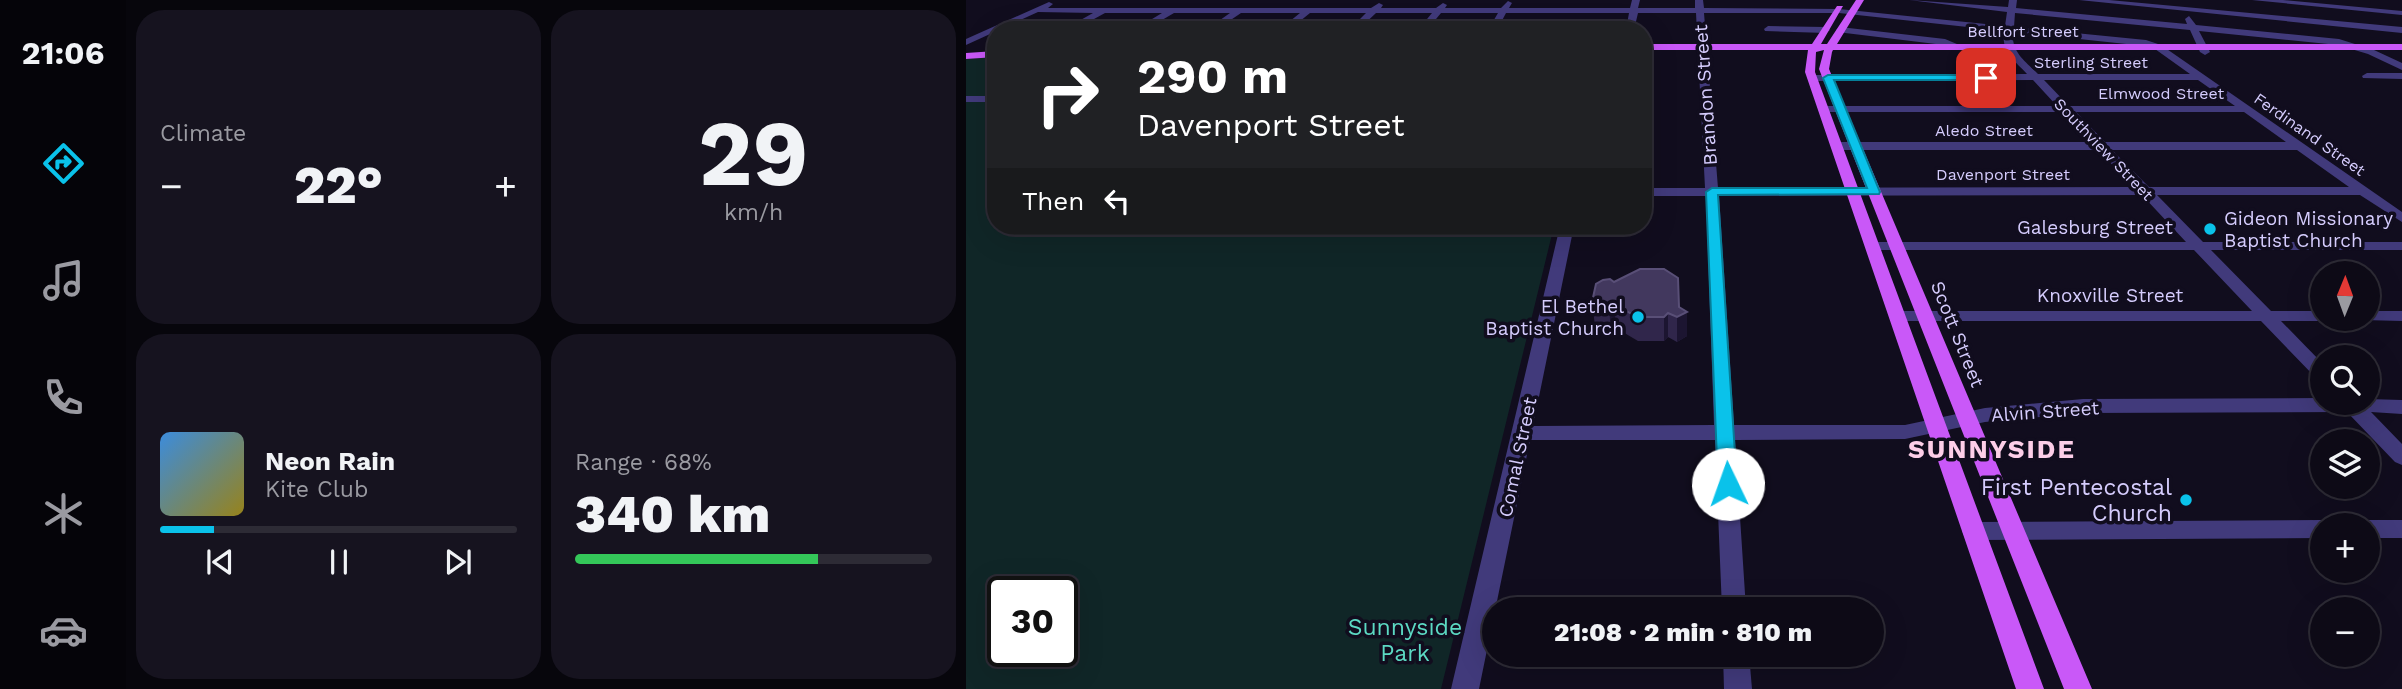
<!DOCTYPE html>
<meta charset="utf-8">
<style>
body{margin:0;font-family:"Work Sans",sans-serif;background:#16131f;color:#f1f3f6;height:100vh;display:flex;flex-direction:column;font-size:26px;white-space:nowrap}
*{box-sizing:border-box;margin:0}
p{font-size:23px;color:#9a9aa1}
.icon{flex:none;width:38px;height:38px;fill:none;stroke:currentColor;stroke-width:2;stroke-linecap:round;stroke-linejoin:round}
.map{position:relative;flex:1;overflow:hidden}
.panel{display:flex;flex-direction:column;gap:10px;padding:10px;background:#07060c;width:840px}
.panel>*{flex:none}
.banner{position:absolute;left:21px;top:21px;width:665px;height:214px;border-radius:28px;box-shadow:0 7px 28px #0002,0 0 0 2px #2d2b35;background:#202124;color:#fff;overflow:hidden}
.needle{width:46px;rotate:1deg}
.fabs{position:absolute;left:1344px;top:261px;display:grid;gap:14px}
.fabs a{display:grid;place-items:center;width:70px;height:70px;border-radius:50%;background:#0d0a16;box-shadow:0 7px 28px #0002,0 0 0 2px #2d2b35;font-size:35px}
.speed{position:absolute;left:21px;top:576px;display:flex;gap:14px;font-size:35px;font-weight:700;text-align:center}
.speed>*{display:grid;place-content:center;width:91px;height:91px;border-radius:50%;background:#0d0a16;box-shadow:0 7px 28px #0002,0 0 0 2px #2d2b35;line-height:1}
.speed .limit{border:4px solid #111;border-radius:10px;background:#fff;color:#111}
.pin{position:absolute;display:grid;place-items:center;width:60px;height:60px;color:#fff;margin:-30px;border-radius:14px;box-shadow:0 4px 10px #0006}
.me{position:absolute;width:77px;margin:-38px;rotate:357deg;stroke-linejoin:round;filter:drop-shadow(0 0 5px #0008)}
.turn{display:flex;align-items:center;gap:24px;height:147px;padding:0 35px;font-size:32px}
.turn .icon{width:91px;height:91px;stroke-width:2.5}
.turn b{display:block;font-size:49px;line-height:60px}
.then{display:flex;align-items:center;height:66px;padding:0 35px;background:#0003;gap:14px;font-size:26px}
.big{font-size:52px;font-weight:800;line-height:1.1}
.panel .card{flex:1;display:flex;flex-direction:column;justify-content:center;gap:10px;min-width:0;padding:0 24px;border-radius:28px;background:#16131f}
.panel .dial{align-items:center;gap:0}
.dial b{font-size:91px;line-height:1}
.song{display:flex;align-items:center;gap:21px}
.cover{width:84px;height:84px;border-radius:10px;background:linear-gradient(135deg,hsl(210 70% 55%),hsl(50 70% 35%))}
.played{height:7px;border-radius:4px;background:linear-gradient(90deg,#0ac2ea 15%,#2d2b35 15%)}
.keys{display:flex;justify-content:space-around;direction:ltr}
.heat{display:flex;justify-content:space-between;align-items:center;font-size:38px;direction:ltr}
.charge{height:10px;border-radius:5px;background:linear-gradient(90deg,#34c759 68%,#2d2b35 0)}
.panel .tiles{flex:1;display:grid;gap:10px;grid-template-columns:repeat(2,1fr)}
.trip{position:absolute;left:516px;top:597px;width:402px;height:70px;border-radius:35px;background:#0d0a16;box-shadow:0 7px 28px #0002,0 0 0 2px #2d2b35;font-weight:800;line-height:70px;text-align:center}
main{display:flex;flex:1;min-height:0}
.tabs{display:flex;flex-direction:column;width:126px;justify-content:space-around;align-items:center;background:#050409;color:#9a9aa1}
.tabs .icon{width:49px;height:49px}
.tabs .current{color:#0ac2ea}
.tabs b{font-size:32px;color:#f1f3f6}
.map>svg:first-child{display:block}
.green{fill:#102627;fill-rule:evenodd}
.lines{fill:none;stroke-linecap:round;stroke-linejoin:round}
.minor{fill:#413a7b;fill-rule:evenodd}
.major{fill:#c958f8;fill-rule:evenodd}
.wall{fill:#30264b}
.shaded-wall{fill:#1c1531}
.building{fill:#42385e;stroke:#594f77;stroke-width:2}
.route{fill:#0ac2ea;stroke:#067e98;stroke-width:2}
.poi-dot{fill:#0ac2ea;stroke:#110d1e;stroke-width:2.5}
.labels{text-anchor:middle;stroke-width:7;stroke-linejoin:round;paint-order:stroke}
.far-street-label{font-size:16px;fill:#d5ccfd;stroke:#110d1e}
.street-label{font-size:19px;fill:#d5ccfd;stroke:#110d1e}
.poi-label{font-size:19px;fill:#d5ccfd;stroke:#110d1e;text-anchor:start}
.near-poi-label{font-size:23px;fill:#d5ccfd;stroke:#110d1e;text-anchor:end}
.near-park-label{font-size:23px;fill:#5cd9c3;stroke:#110d1e}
.district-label{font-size:26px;font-weight:bold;letter-spacing:2px;fill:#fdcee8;stroke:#110d1e}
</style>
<main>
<nav class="tabs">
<b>21:06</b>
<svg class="icon current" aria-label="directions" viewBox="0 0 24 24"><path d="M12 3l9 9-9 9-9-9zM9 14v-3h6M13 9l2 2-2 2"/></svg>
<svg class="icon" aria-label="music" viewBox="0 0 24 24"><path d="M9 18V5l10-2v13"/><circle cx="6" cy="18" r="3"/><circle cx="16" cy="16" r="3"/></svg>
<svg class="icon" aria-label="phone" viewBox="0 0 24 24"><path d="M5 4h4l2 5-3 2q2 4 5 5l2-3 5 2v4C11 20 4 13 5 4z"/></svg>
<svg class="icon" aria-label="climate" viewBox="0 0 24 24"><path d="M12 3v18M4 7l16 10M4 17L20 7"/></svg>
<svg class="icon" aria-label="car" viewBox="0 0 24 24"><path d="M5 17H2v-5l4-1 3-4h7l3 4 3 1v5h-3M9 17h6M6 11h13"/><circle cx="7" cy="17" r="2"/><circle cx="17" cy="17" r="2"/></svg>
</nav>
<section class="panel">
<div class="tiles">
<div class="card"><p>Climate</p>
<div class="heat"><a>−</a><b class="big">22°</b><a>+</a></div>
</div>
<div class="card dial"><b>29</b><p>km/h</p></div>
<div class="card">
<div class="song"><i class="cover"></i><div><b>Neon Rain</b><p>Kite Club</p></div></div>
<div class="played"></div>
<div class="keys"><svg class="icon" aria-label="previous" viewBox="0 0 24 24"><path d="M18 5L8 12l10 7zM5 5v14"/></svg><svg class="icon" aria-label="pause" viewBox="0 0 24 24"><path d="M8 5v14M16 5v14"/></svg><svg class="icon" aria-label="next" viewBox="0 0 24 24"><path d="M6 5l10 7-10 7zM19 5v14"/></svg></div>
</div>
<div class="card"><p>Range · 68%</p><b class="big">340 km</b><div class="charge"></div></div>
</div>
</section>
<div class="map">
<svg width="1436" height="689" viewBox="0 0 1436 689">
<rect width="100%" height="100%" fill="#110d1e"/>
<!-- green -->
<path class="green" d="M30,57V226H588L475,689H0V59ZM37,592H96V651H37Z"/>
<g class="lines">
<!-- minor -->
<g class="minor">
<path d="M666,0H674L672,8H729V0H737L738,8L873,9L1039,26L1041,12L943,0L1042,7L1043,0H1051L1050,8L1221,24L1219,19L1223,16L1230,25L1373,39L1408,50L1436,63V70L1402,54L1372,45L1233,31L1244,52L1239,55L1234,52L1224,30L1049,13L1048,27L1180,40L1195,45L1436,212V222L1394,195H1191L1237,242H1436V250H1245L1305,311H1356V318H1363L1356,321H1315L1356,363V380L1350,378L1295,321H931L923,316L931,311H1286L1228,250H906L899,246L906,242H1220L1176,195L753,196L768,425H939L1019,408L1117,399L1356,398V402H1402V399L1436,400V414L1405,412L1436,444V465L1429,462L1381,412L1117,413L1019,422L939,439L769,440L780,609H756L749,440H564L513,689H485L594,226H608L567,426L748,425L740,196H677V188H739L730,13H672L668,30H660L663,13H540L531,30H522L532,13H475L461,30H452L466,13H410L392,30H383L400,13H344L323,30H313L334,13H275L250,30H240L264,13H208L179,30H168L196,13H139L108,30H97L127,13L72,12L0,45V39L83,2L87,4L82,8H405L413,3L417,5L415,8H470L477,3L481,5L479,8H535L542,1L546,3L543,8H664ZM738,13H873L1038,31C1035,52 1048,60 1061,74L846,75L841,78L846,81L1067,80L1091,106H857L852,109L857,112H1097L1126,142H871L865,146L871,150H1132L1168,187L752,188ZM1047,32L1179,46L1189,49L1224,74H1072C1059,61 1045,52 1047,32ZM1078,80H1232L1269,106H1103ZM1110,112H1278L1320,142H1139ZM1146,150H1331L1383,187H1183Z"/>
<polygon points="1113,0 1143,0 1436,27 1436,33"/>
<polygon points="1286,0 1317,0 1436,11 1436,15"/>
<polygon points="802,26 860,27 864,30 860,33 799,31 798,29"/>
<polygon points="874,27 979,39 998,47 993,50 978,45 871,32 870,30"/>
<polygon points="1401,73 1436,73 1436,79 1397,78 1396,76"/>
<rect x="0" y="96" width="30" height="6"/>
<polygon points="1402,311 1436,311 1436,321 1396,320 1402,318"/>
<polygon points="1356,520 1365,525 1356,525 1356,538 1007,540 999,538 996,531 999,524 1007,522"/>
<polygon points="1402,520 1436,520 1436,538 1402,538 1402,525 1393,525"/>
<polygon points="757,654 783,654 786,689 758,689"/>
</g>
<!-- major -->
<g class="major">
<polygon points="890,0 898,0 871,44 1436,44 1436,50 867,50 866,52 863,69 1126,689 1098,689 853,69 858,50 850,52 849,72 1078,689 1050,689 839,72 842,50 677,50 677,44 846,44 871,6 877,6 855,44 861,44"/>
<polygon points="30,51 30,57 0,59 0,53"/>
</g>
</g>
<!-- wall -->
<polygon class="wall" points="648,282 713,307 721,336 711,342 702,337 698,341 672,341 650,328 645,331 629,326 626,302"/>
<!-- shaded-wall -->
<g class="shaded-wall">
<polygon points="648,304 650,328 645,331 643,307"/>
<polygon points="721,312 721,336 711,342 711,317"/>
<polygon points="702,313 702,337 698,341 698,317"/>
</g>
<!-- building -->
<polygon class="building" points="674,269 698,269 712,278 713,307 721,312 711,317 702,313 698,317 671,317 648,304 643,307 626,302 630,284 637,280 644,279 648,282"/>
<!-- route -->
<polygon class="route" points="862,75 1020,75 1025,78 1020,80 868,80 914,192 913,194 752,195 771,484 768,490 762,492 755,490 752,484 740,192 746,188 901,188 857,78"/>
<!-- markers -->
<g class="poi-dot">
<circle cx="1244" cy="229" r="7"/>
<circle cx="672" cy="317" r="7"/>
<circle cx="1220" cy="500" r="7"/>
</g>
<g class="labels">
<!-- far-street labels -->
<g class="far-street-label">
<text x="1057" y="37">Bellfort Street</text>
<text x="1125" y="68">Sterling Street</text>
<text x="1195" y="99">Elmwood Street</text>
<text x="1018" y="136">Aledo Street</text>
<text transform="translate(1344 134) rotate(35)" y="6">Ferdinand Street</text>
<text transform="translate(1138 149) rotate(46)" y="6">Southview Street</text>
<text x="1037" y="180">Davenport Street</text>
</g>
<!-- street labels -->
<g class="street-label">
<text transform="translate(739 95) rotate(-94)" y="7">Brandon Street</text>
<text x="1129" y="234">Galesburg Street</text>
<text x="1144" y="302">Knoxville Street</text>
<text transform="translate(992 334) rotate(68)" y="7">Scott Street</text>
<text transform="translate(1079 411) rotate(-4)" y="7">Alvin Street</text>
<text transform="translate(551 457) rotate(-78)" y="7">Comal Street</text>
</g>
<!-- poi labels -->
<g class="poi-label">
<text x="1258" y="225">Gideon Missionary<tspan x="1258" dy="22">Baptist Church</tspan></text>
<text x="658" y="313" text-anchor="end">El Bethel<tspan x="658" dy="22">Baptist Church</tspan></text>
</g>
<!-- near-poi labels -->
<g class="near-poi-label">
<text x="1206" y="495">First Pentecostal<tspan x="1206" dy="26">Church</tspan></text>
</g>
<!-- near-park labels -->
<g class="near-park-label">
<text x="439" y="635">Sunnyside<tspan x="439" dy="26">Park</tspan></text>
</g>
<!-- district labels -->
<g class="district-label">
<text x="1026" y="458">SUNNYSIDE</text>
</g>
</g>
</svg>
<div class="fabs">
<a><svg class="needle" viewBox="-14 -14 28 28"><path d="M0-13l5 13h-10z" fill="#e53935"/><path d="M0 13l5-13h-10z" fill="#9a9aa1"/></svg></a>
<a><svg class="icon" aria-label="search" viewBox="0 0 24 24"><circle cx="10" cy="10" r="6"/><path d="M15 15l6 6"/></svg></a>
<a><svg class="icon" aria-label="layers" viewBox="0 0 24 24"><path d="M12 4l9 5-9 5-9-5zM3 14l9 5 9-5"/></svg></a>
<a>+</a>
<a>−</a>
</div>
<div class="speed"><div class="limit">30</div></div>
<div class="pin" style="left:1020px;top:78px;background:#d93025"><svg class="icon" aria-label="arrive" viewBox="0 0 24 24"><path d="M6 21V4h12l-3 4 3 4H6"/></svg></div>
<svg class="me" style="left:762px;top:484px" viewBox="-20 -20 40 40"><circle r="19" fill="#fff"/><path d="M0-13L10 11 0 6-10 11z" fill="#0ac2ea"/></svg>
<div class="trip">21:08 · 2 min · 810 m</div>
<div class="banner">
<div class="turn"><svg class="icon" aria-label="right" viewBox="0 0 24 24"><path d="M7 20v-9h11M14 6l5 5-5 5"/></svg><div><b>290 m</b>Davenport Street</div></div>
<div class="then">Then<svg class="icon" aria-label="left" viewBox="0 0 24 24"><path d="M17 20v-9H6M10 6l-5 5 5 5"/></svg></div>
</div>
</div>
</main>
